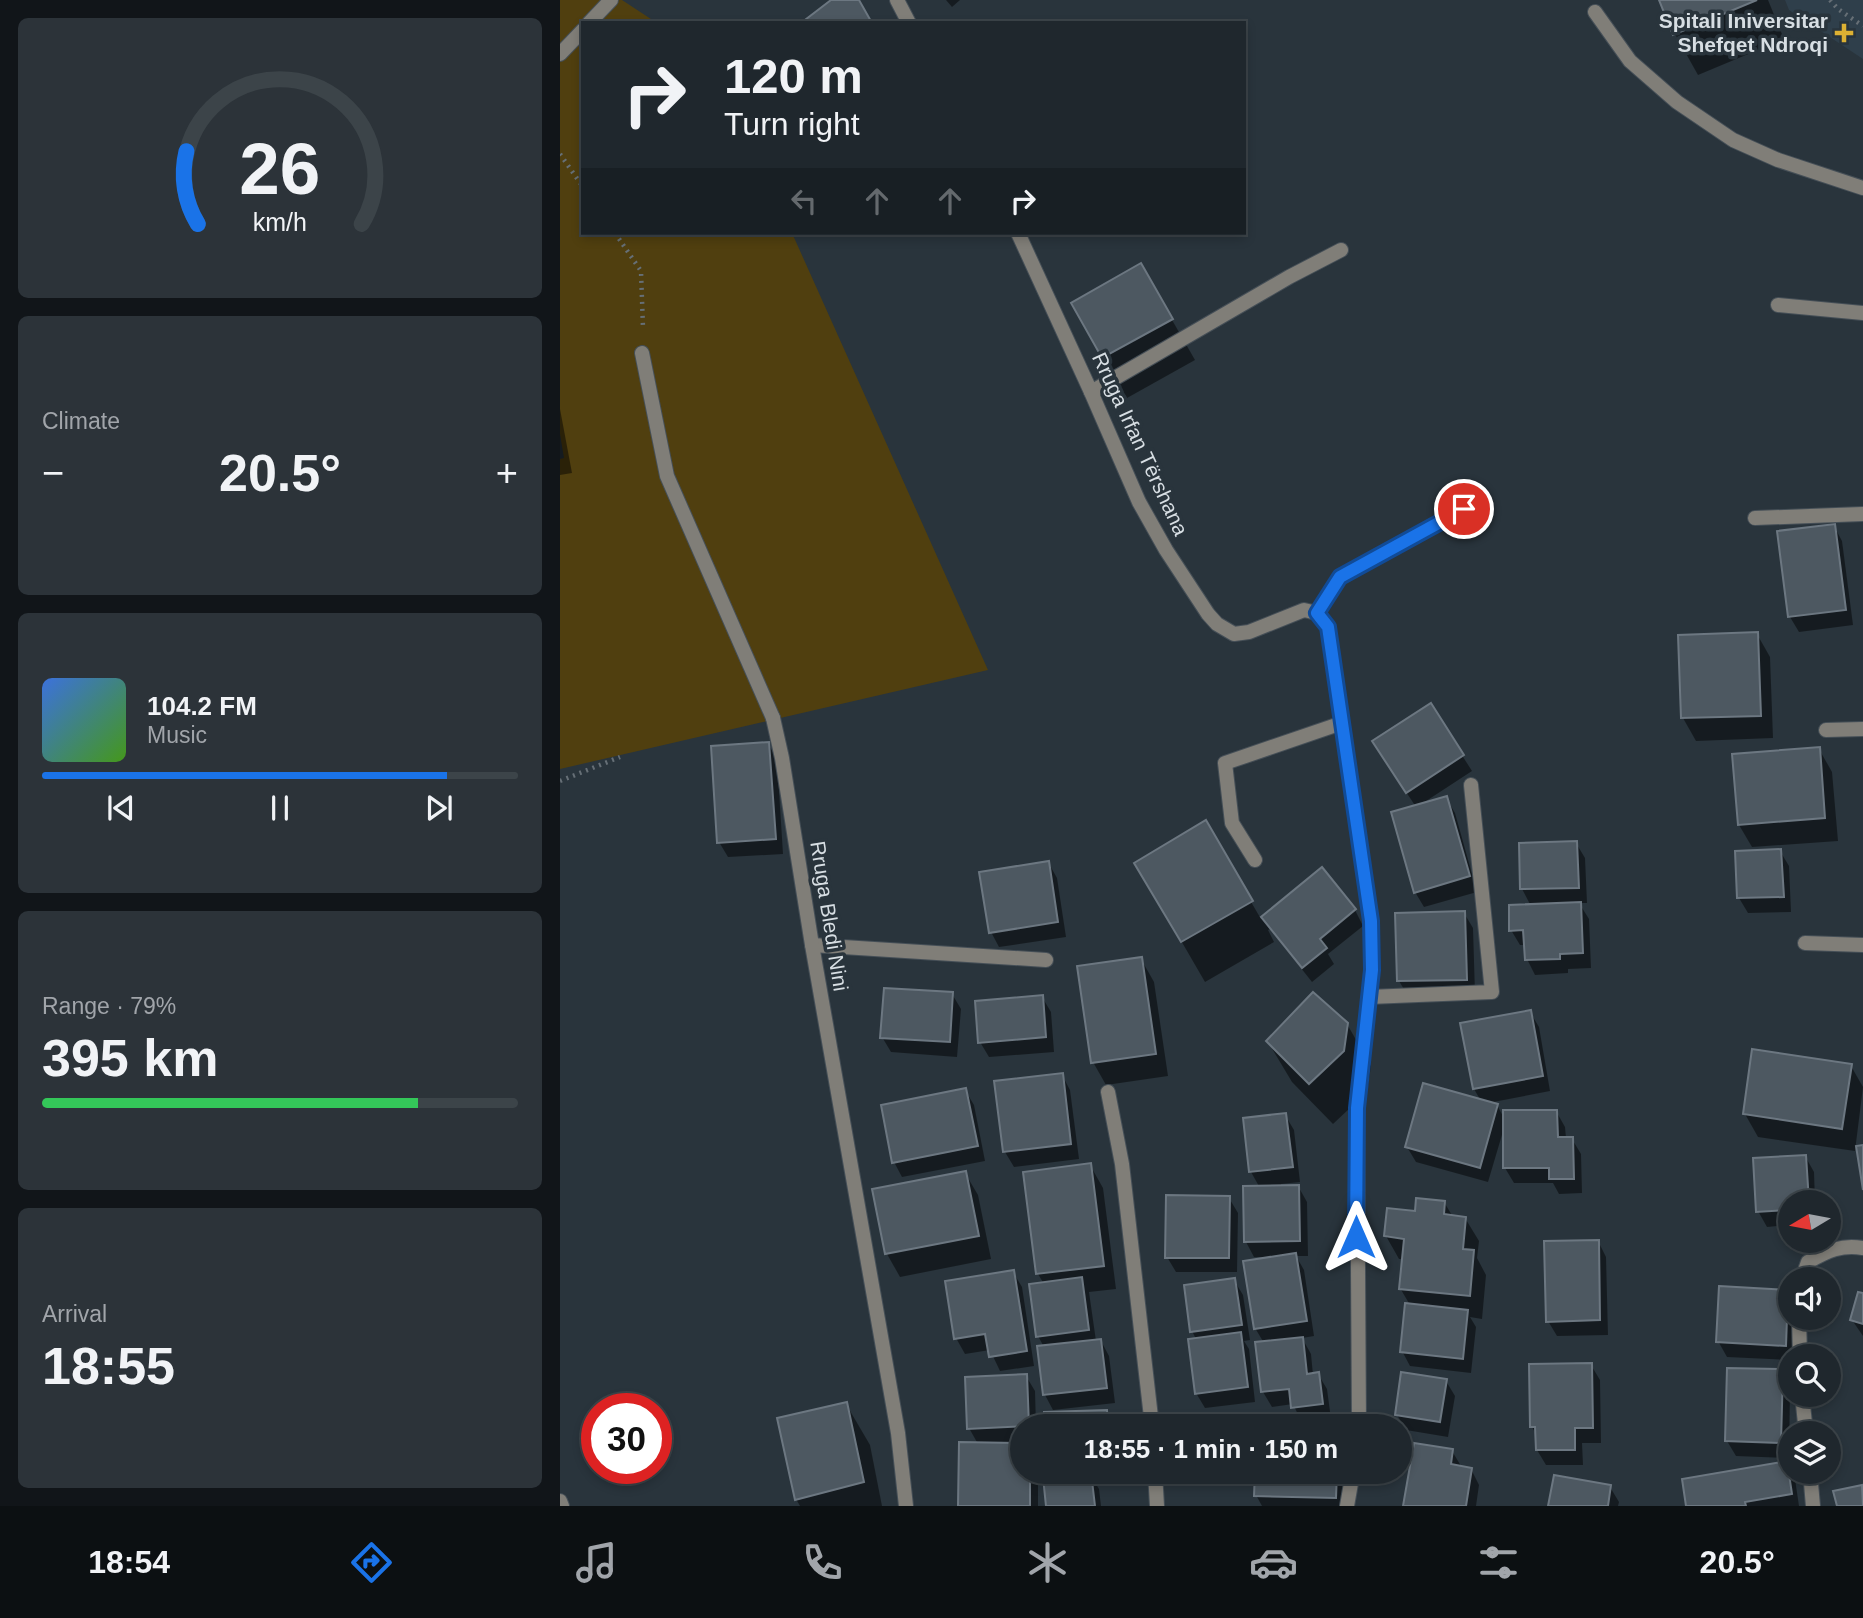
<!DOCTYPE html>
<meta charset="utf-8">
<style>
body{margin:0;font-family:Helvetica,sans-serif;background:#2c3339;color:#f1f3f6;height:100vh;display:flex;flex-direction:column;font-size:26px;white-space:nowrap}
*{box-sizing:border-box;margin:0}
p{font-size:23px;color:#a1a5aa}
.icon{flex:none;width:38px;height:38px;fill:none;stroke:currentColor;stroke-width:2;stroke-linecap:round;stroke-linejoin:round}
.map{position:relative;flex:1;overflow:hidden}
.drawer{display:flex;flex-direction:column;gap:18px;padding:18px;background:#111519;width:560px}
.drawer>*{flex:none}
.banner{position:absolute;left:21px;top:21px;width:665px;height:214px;border-radius:0px;box-shadow:0 4px 10px #0003,0 0 0 2px #3c4449;background:#1f272d;color:#f1f3f6;overflow:hidden}
.needle{width:46px;rotate:260deg}
.controls{position:absolute;left:1218px;top:1190px;display:grid;gap:14px}
.controls a{display:grid;place-items:center;width:63px;height:63px;border-radius:50%;background:#1f272d;box-shadow:0 4px 10px #0003,0 0 0 2px #3c4449;font-size:35px}
.speed{position:absolute;left:21px;top:1393px;display:flex;gap:14px;font-size:35px;font-weight:700;text-align:center}
.speed>*{display:grid;place-content:center;width:91px;height:91px;border-radius:50%;background:#1f272d;box-shadow:0 4px 10px #0003,0 0 0 2px #3c4449;line-height:1}
.speed .limit{border:10px solid #d22;background:#fff;color:#111}
.pin{position:absolute;display:grid;place-items:center;width:60px;height:60px;color:#fff;margin:-30px;border:4px solid #fff;border-radius:50%;box-shadow:0 2px 7px #0007}
.me{position:absolute;width:77px;margin:-38px;rotate:0deg;stroke-linejoin:round;filter:drop-shadow(0 0 5px #0008)}
.turn{display:flex;align-items:center;gap:24px;height:147px;padding:0 28px;font-size:32px}
.turn .icon{width:91px;height:91px;stroke-width:2.5}
.turn b{display:block;font-size:49px;line-height:60px}
.lanes{display:flex;align-items:center;height:66px;padding:0 28px;background:#0003;justify-content:center;gap:35px;direction:ltr}
.lanes .off{opacity:.35}
.big{font-size:52px;font-weight:700;line-height:1.1}
.drawer .tile{flex:1;display:flex;flex-direction:column;justify-content:center;gap:10px;min-width:0;padding:0 24px;border-radius:10px;background:#2c3339}
.drawer .dial{align-items:center;gap:0}
.dial svg{height:182px;overflow:visible;fill:none;stroke:#3c4449;stroke-width:7;stroke-linecap:round;text-anchor:middle}
.dial text{fill:#f1f3f6;stroke:none}
.song{display:flex;align-items:center;gap:21px}
.cover{width:84px;height:84px;border-radius:10px;background:linear-gradient(135deg,hsl(220 70% 55%),hsl(100 70% 35%))}
.played{height:7px;border-radius:4px;background:linear-gradient(90deg,#1a73e8 85%,#3c4449 85%)}
.keys{display:flex;justify-content:space-around;direction:ltr}
.heat{display:flex;justify-content:space-between;align-items:center;font-size:38px;direction:ltr}
.charge{height:10px;border-radius:5px;background:linear-gradient(90deg,#34c759 79%,#3c4449 0)}
.trip{position:absolute;left:450px;top:1414px;width:402px;height:70px;border-radius:35px;background:#1f272d;box-shadow:0 4px 10px #0003,0 0 0 2px #3c4449;font-weight:700;line-height:70px;text-align:center}
.menu{display:flex;height:112px;justify-content:space-around;align-items:center;background:#0c1012;color:#a1a5aa}
.menu .icon{width:49px;height:49px}
.menu .active{color:#1a73e8}
.menu b{font-size:32px;color:#f1f3f6}
main{display:flex;flex:1;min-height:0}
.map>svg:first-child{display:block}
.built{fill:#2f3f4b}
.green{fill:#503f0f}
.shadow{fill:#0007}
.building{fill:#4d5861;stroke:#6c7781;stroke-width:2}
.lines{fill:none;stroke-linecap:round;stroke-linejoin:round}
.service-casing{stroke:#454f57;stroke-width:16}
.minor-casing{stroke:#454f57;stroke-width:16}
.tertiary-casing{stroke:#454f57;stroke-width:16}
.path{stroke:#666f76;stroke-width:4.5;stroke-dasharray:2 5;stroke-linecap:butt}
.service{stroke:#807e78;stroke-width:14}
.minor{stroke:#807e78;stroke-width:14}
.tertiary{stroke:#807e78;stroke-width:14}
.route-casing{stroke:#114b97;stroke-width:18}
.route{stroke:#1a73e8;stroke-width:12}
.poi-dot{fill:#ddb133;stroke:#29343c;stroke-width:2.5}
.labels{text-anchor:middle;stroke-width:7;stroke-linejoin:round;paint-order:stroke}
.poi-label{font-size:21px;font-weight:bold;fill:#d7dee3;stroke:#29343c;text-anchor:end}
.street-label{font-size:21px;fill:#d7dee3;stroke:#29343c}
</style>
<main>
<section class="drawer">
<div class="tile dial"><svg viewBox="0 0 100 80">
<path d="M14 69A42 42 0 1 1 86 69"/>
<path d="M14 69A42 42 0 0 1 9 37" stroke="#1a73e8"/>
<text x="50" y="56" font-size="32" font-weight="700">26</text>
<text x="50" y="72" font-size="11">km/h</text>
</svg></div>
<div class="tile"><p>Climate</p>
<div class="heat"><a>−</a><b class="big">20.5°</b><a>+</a></div>
</div>
<div class="tile">
<div class="song"><i class="cover"></i><div><b>104.2 FM</b><p>Music</p></div></div>
<div class="played"></div>
<div class="keys"><svg class="icon" aria-label="previous" viewBox="0 0 24 24"><path d="M18 5L8 12l10 7zM5 5v14"/></svg><svg class="icon" aria-label="pause" viewBox="0 0 24 24"><path d="M8 5v14M16 5v14"/></svg><svg class="icon" aria-label="next" viewBox="0 0 24 24"><path d="M6 5l10 7-10 7zM19 5v14"/></svg></div>
</div>
<div class="tile"><p>Range · 79%</p><b class="big">395 km</b><div class="charge"></div></div>
<div class="tile"><p>Arrival</p><b class="big">18:55</b></div>
</section>
<div class="map">
<svg width="1303" height="1506" viewBox="0 0 1303 1506">
<rect width="100%" height="100%" fill="#29343c"/>
<!-- built -->
<polygon class="built" points="1225,0 1303,0 1303,59 1229,10"/>
<!-- green -->
<polygon class="green" points="0,0 62,0 97,23 23,23 23,233 232,233 428,670 0,769 0,459 4,458 0,434"/>
<!-- shadow -->
<g class="shadow">
<polygon points="386,0 400,0 392,7"/>
<polygon points="1101,0 1208,0 1224,39 1138,75 1115,34"/>
<polygon points="514,303 604,306 635,360 567,398"/>
<polygon points="0,409 12,473 0,475"/>
<polygon points="1274,526 1282,541 1293,625 1239,632 1230,617 1219,533"/>
<polygon points="1197,634 1210,657 1213,738 1136,741 1123,718"/>
<polygon points="870,705 912,771 860,805 886,798 895,813 917,892 864,907 855,892 856,807 823,757"/>
<polygon points="208,744 217,759 223,854 168,857 159,842"/>
<polygon points="1259,749 1272,772 1278,841 1192,847 1179,825"/>
<polygon points="645,823 701,919 761,869 795,910 803,926 768,954 774,964 752,982 710,929 708,930 714,942 645,982 576,863"/>
<polygon points="1016,843 1025,858 1027,903 1019,903 1029,919 1031,968 1008,969 1008,973 975,975 967,959 966,945 960,945 951,930 971,906 962,889"/>
<polygon points="1220,851 1229,866 1231,912 1188,913 1179,898"/>
<polygon points="488,862 497,878 506,937 439,947 431,932"/>
<polygon points="904,913 913,928 915,994 848,996 839,981"/>
<polygon points="581,959 594,982 608,1076 546,1085 533,1062"/>
<polygon points="392,994 401,1009 397,1057 331,1052 322,1037"/>
<polygon points="482,997 491,1012 494,1052 429,1057 420,1042"/>
<polygon points="970,1012 979,1027 990,1091 928,1103 937,1105 944,1118 996,1111 1005,1127 1006,1138 1012,1139 1021,1154 1022,1193 999,1194 993,1183 954,1183 945,1168 944,1128 928,1182 856,1162 847,1147 921,1101 914,1089"/>
<polygon points="787,1024 811,1066 807,1092 773,1124 732,1082 708,1042"/>
<polygon points="1291,1066 1303,1087 1295,1151 1198,1137 1185,1114"/>
<polygon points="502,1075 510,1090 519,1159 454,1167 445,1152"/>
<polygon points="405,1090 414,1105 425,1161 342,1177 334,1162"/>
<polygon points="725,1115 734,1130 740,1182 721,1184 721,1187 738,1186 747,1202 748,1256 736,1256 744,1270 754,1336 742,1338 751,1354 753,1375 758,1374 767,1389 771,1419 742,1423 733,1404 712,1407 703,1392 704,1343 695,1328 707,1257 694,1257 686,1242 700,1188 691,1172"/>
<polygon points="1245,1156 1254,1172 1255,1202 1230,1202 1230,1225 1207,1227 1198,1211"/>
<polygon points="530,1165 543,1188 556,1289 529,1292 536,1341 541,1341 549,1356 555,1403 493,1410 485,1395 484,1347 478,1336 484,1284 478,1274"/>
<polygon points="405,1173 418,1195 431,1259 340,1277 327,1254 314,1190"/>
<polygon points="669,1198 678,1213 677,1272 616,1272 607,1257"/>
<polygon points="884,1202 893,1217 905,1218 919,1241 917,1258 926,1275 922,1319 910,1317 916,1327 911,1373 850,1366 842,1351 850,1305 840,1288 843,1259 839,1259 826,1236 856,1213"/>
<polygon points="1038,1241 1046,1257 1048,1335 997,1336 988,1321"/>
<polygon points="453,1272 462,1287 474,1366 440,1371 430,1350 405,1354 396,1338"/>
<polygon points="674,1280 683,1295 690,1340 684,1341 689,1349 695,1402 645,1408 636,1393 636,1339 632,1331"/>
<polygon points="1227,1292 1230,1297 1230,1318 1236,1318 1234,1356 1230,1356 1230,1360 1167,1357 1158,1341"/>
<polygon points="1299,1294 1303,1295 1303,1336 1292,1320"/>
<polygon points="1031,1365 1040,1380 1041,1443 1022,1443 1023,1465 986,1465 977,1450 977,1436 972,1427"/>
<polygon points="1222,1371 1230,1386 1229,1458 1176,1456 1167,1441"/>
<polygon points="466,1376 475,1391 476,1426 462,1426 462,1472 478,1472 478,1506 400,1506 418,1444 409,1428"/>
<polygon points="886,1381 895,1396 888,1437 846,1430 837,1415"/>
<polygon points="286,1404 310,1445 322,1506 240,1506 236,1499"/>
<polygon points="546,1411 555,1426 486,1426 485,1414"/>
<polygon points="892,1451 901,1466 911,1469 919,1485 916,1506 845,1506"/>
<polygon points="1226,1463 1235,1479 1239,1506 1128,1506"/>
<polygon points="493,1472 557,1472 557,1475 531,1476 539,1489 541,1506 488,1506 496,1477"/>
<polygon points="697,1472 785,1472 784,1506 702,1506 696,1495"/>
<polygon points="1050,1487 1059,1502 1058,1506 990,1506"/>
</g>
<!-- building -->
<g class="building">
<polygon points="271,0 299,0 312,23 241,23"/>
<polygon points="1099,0 1197,0 1113,35"/>
<polygon points="581,263 613,319 542,358 511,303"/>
<polygon points="1275,524 1286,610 1228,617 1217,531"/>
<polygon points="1198,632 1201,716 1121,718 1118,635"/>
<polygon points="871,703 904,755 846,793 812,741"/>
<polygon points="209,742 216,839 157,843 151,746"/>
<polygon points="1260,747 1265,818 1178,825 1172,754"/>
<polygon points="887,796 910,876 854,893 831,812"/>
<polygon points="646,820 693,901 621,942 574,863"/>
<polygon points="1017,841 1019,888 960,889 959,843"/>
<polygon points="1221,849 1224,897 1177,898 1175,851"/>
<polygon points="489,861 498,922 429,933 419,872"/>
<polygon points="762,867 796,909 760,939 767,948 742,968 701,917"/>
<polygon points="1021,902 1023,953 1000,954 1000,959 965,960 963,930 949,931 949,905"/>
<polygon points="905,911 907,980 837,981 835,913"/>
<polygon points="582,957 596,1054 531,1063 517,966"/>
<polygon points="324,988 393,992 390,1042 320,1038"/>
<polygon points="753,992 788,1023 784,1051 749,1084 706,1041"/>
<polygon points="483,995 486,1037 418,1043 415,1001"/>
<polygon points="971,1010 983,1076 913,1089 900,1023"/>
<polygon points="1192,1049 1292,1064 1282,1129 1183,1114"/>
<polygon points="503,1073 511,1144 443,1152 434,1081"/>
<polygon points="863,1083 938,1104 920,1168 845,1147"/>
<polygon points="406,1088 418,1146 332,1163 321,1105"/>
<polygon points="943,1110 997,1110 998,1137 1013,1137 1014,1179 989,1179 989,1168 943,1168"/>
<polygon points="726,1113 733,1167 689,1172 683,1118"/>
<polygon points="1303,1145 1303,1190 1296,1146"/>
<polygon points="1246,1155 1249,1202 1230,1202 1230,1210 1196,1212 1193,1158"/>
<polygon points="531,1163 544,1266 476,1274 463,1172"/>
<polygon points="406,1171 419,1236 325,1254 312,1189"/>
<polygon points="739,1185 740,1241 684,1242 683,1186"/>
<polygon points="606,1195 670,1196 669,1258 605,1258"/>
<polygon points="856,1198 885,1201 884,1214 906,1217 903,1249 914,1250 910,1296 839,1289 844,1239 824,1236 827,1208 855,1211"/>
<polygon points="1039,1240 1040,1320 986,1322 984,1241"/>
<polygon points="736,1253 747,1321 694,1329 683,1261"/>
<polygon points="454,1270 467,1351 429,1357 425,1334 394,1339 385,1281"/>
<polygon points="522,1277 529,1330 476,1337 469,1284"/>
<polygon points="675,1278 682,1325 630,1332 624,1285"/>
<polygon points="1159,1286 1228,1290 1226,1346 1156,1342"/>
<polygon points="1298,1292 1303,1293 1303,1324 1290,1320"/>
<polygon points="845,1303 908,1310 903,1359 840,1352"/>
<polygon points="681,1332 688,1387 635,1394 628,1339"/>
<polygon points="743,1337 747,1374 759,1372 763,1404 731,1408 729,1389 701,1392 695,1342"/>
<polygon points="541,1339 547,1388 483,1395 477,1346"/>
<polygon points="1032,1363 1033,1428 1015,1428 1015,1450 976,1450 975,1427 970,1427 969,1364"/>
<polygon points="1167,1368 1223,1369 1221,1443 1165,1441"/>
<polygon points="841,1372 887,1379 880,1422 835,1415"/>
<polygon points="467,1374 469,1426 407,1429 405,1377"/>
<polygon points="287,1402 304,1482 235,1500 217,1418"/>
<polygon points="547,1410 548,1426 484,1426 484,1412"/>
<polygon points="399,1442 462,1443 462,1472 470,1472 470,1506 398,1506"/>
<polygon points="854,1443 893,1449 891,1464 912,1468 906,1506 843,1506"/>
<polygon points="1227,1461 1232,1494 1185,1502 1186,1506 1126,1506 1122,1479"/>
<polygon points="531,1472 535,1506 486,1506 483,1477"/>
<polygon points="695,1472 777,1472 776,1498 694,1496"/>
<polygon points="994,1475 1051,1485 1048,1506 988,1506"/>
<polygon points="1302,1485 1303,1506 1277,1506 1273,1491"/>
</g>
<g class="lines">
<!-- service casing -->
<g class="service-casing">
<g id="service">
<polyline points="29,23 51,0"/>
<polyline points="0,54 23,30"/>
<polyline points="1218,305 1303,313"/>
<polyline points="82,353 107,476 213,718"/>
<polyline points="531,392 729,277 781,250"/>
<polyline points="1195,518 1303,514"/>
<polyline points="757,613 780,577 904,509"/>
<polyline points="1266,730 1303,729"/>
<polyline points="695,860 672,823 665,763 782,723"/>
<polyline points="1245,943 1303,945"/>
<polyline points="252,945 486,960"/>
<polyline points="809,997 932,992 911,785"/>
</g>
</g>
<!-- minor casing -->
<g class="minor-casing">
<g id="minor">
<polyline points="337,0 349,23"/>
<polyline points="1035,12 1070,61 1117,102 1173,140 1218,160 1303,188"/>
<polyline points="458,233 531,392 579,502 606,550 648,614 657,624 674,634 689,632 744,610 757,613 768,627 811,921 812,970 797,1108 799,1426"/>
<polyline points="213,718 222,758 252,945 338,1433 346,1506"/>
<polyline points="548,1092 562,1164 592,1426"/>
<path d="M1242,1279L1248,1262C1267,1251 1282,1244 1303,1248"/>
<polyline points="1239,1318 1240,1356"/>
<polyline points="1242,1395 1246,1433"/>
<polyline points="595,1472 597,1506"/>
<polyline points="1250,1472 1253,1506"/>
<polyline points="787,1506 793,1472"/>
</g>
</g>
<!-- tertiary casing -->
<g class="tertiary-casing">
<polyline id="tertiary" points="0,1501 2,1506"/>
</g>
<!-- path -->
<g class="path">
<polyline points="1270,0 1278,9 1303,26"/>
<polyline points="0,154 23,187"/>
<polyline points="55,233 81,271 83,328"/>
<polyline points="0,781 60,757"/>
</g>
<!-- service -->
<use href="#service" class="service"/>
<!-- minor -->
<use href="#minor" class="minor"/>
<!-- tertiary -->
<use href="#tertiary" class="tertiary"/>
</g>
<g class="lines">
<!-- route casing -->
<g class="route-casing">
<polyline id="route" points="796,1237 797,1108 812,970 811,921 768,627 757,613 780,577 904,509"/>
</g>
<!-- route -->
<use href="#route" class="route"/>
</g>
<!-- markers -->
<path class="poi-dot" d="M1280.5 22.5h7v7h7v7h-7v7h-7v-7h-7v-7h7z"/>
<g class="labels">
<!-- poi labels -->
<g class="poi-label">
<text x="1268" y="28">Spitali Iniversitar<tspan x="1268" dy="24">Shefqet Ndroqi</tspan></text>
</g>
<!-- street labels -->
<g class="street-label">
<text transform="translate(580 444) rotate(65)" y="7">Rruga Irfan Tërshana</text>
<text transform="translate(269 916) rotate(81)" y="7">Rruga Bledi Nini</text>
</g>
</g>
</svg>
<div class="controls">
<a><svg class="needle" viewBox="-14 -14 28 28"><path d="M0-13l5 13h-10z" fill="#e53935"/><path d="M0 13l5-13h-10z" fill="#a1a5aa"/></svg></a>
<a><svg class="icon" aria-label="sound" viewBox="0 0 24 24"><path d="M4 9h4l5-4v14l-5-4H4zM17 9q2 3 0 6"/></svg></a>
<a><svg class="icon" aria-label="search" viewBox="0 0 24 24"><circle cx="10" cy="10" r="6"/><path d="M15 15l6 6"/></svg></a>
<a><svg class="icon" aria-label="layers" viewBox="0 0 24 24"><path d="M12 4l9 5-9 5-9-5zM3 14l9 5 9-5"/></svg></a>
</div>
<div class="speed"><div class="limit">30</div></div>
<div class="pin" style="left:904px;top:509px;background:#d93025"><svg class="icon" aria-label="arrive" viewBox="0 0 24 24"><path d="M6 21V4h12l-3 4 3 4H6"/></svg></div>
<svg class="me" style="left:796px;top:1237px" viewBox="-20 -20 40 40"><path d="M0-17L14 15 0 8-14 15z" fill="#1a73e8" stroke="#fff" stroke-width="4"/></svg>
<div class="trip">18:55 · 1 min · 150 m</div>
<div class="banner">
<div class="turn"><svg class="icon" aria-label="right" viewBox="0 0 24 24"><path d="M7 20v-9h11M14 6l5 5-5 5"/></svg><div><b>120 m</b>Turn right</div></div>
<div class="lanes"><svg class="icon off" aria-label="left" viewBox="0 0 24 24"><path d="M17 20v-9H6M10 6l-5 5 5 5"/></svg><svg class="icon off" aria-label="ahead" viewBox="0 0 24 24"><path d="M12 20V5M6 11l6-6 6 6"/></svg><svg class="icon off" aria-label="ahead" viewBox="0 0 24 24"><path d="M12 20V5M6 11l6-6 6 6"/></svg><svg class="icon" aria-label="right" viewBox="0 0 24 24"><path d="M7 20v-9h11M14 6l5 5-5 5"/></svg></div>
</div>
</div>
</main>
<nav class="menu">
<b>18:54</b>
<svg class="icon active" aria-label="directions" viewBox="0 0 24 24"><path d="M12 3l9 9-9 9-9-9zM9 14v-3h6M13 9l2 2-2 2"/></svg>
<svg class="icon" aria-label="music" viewBox="0 0 24 24"><path d="M9 18V5l10-2v13"/><circle cx="6" cy="18" r="3"/><circle cx="16" cy="16" r="3"/></svg>
<svg class="icon" aria-label="phone" viewBox="0 0 24 24"><path d="M5 4h4l2 5-3 2q2 4 5 5l2-3 5 2v4C11 20 4 13 5 4z"/></svg>
<svg class="icon" aria-label="climate" viewBox="0 0 24 24"><path d="M12 3v18M4 7l16 10M4 17L20 7"/></svg>
<svg class="icon" aria-label="car" viewBox="0 0 24 24"><path d="M5 17H2v-5l4-1 3-4h7l3 4 3 1v5h-3M9 17h6M6 11h13"/><circle cx="7" cy="17" r="2"/><circle cx="17" cy="17" r="2"/></svg>
<svg class="icon" aria-label="filters" viewBox="0 0 24 24"><path d="M4 7h16M4 17h16"/><circle cx="9" cy="7" r="2"/><circle cx="15" cy="17" r="2"/></svg>
<b>20.5°</b>
</nav>
